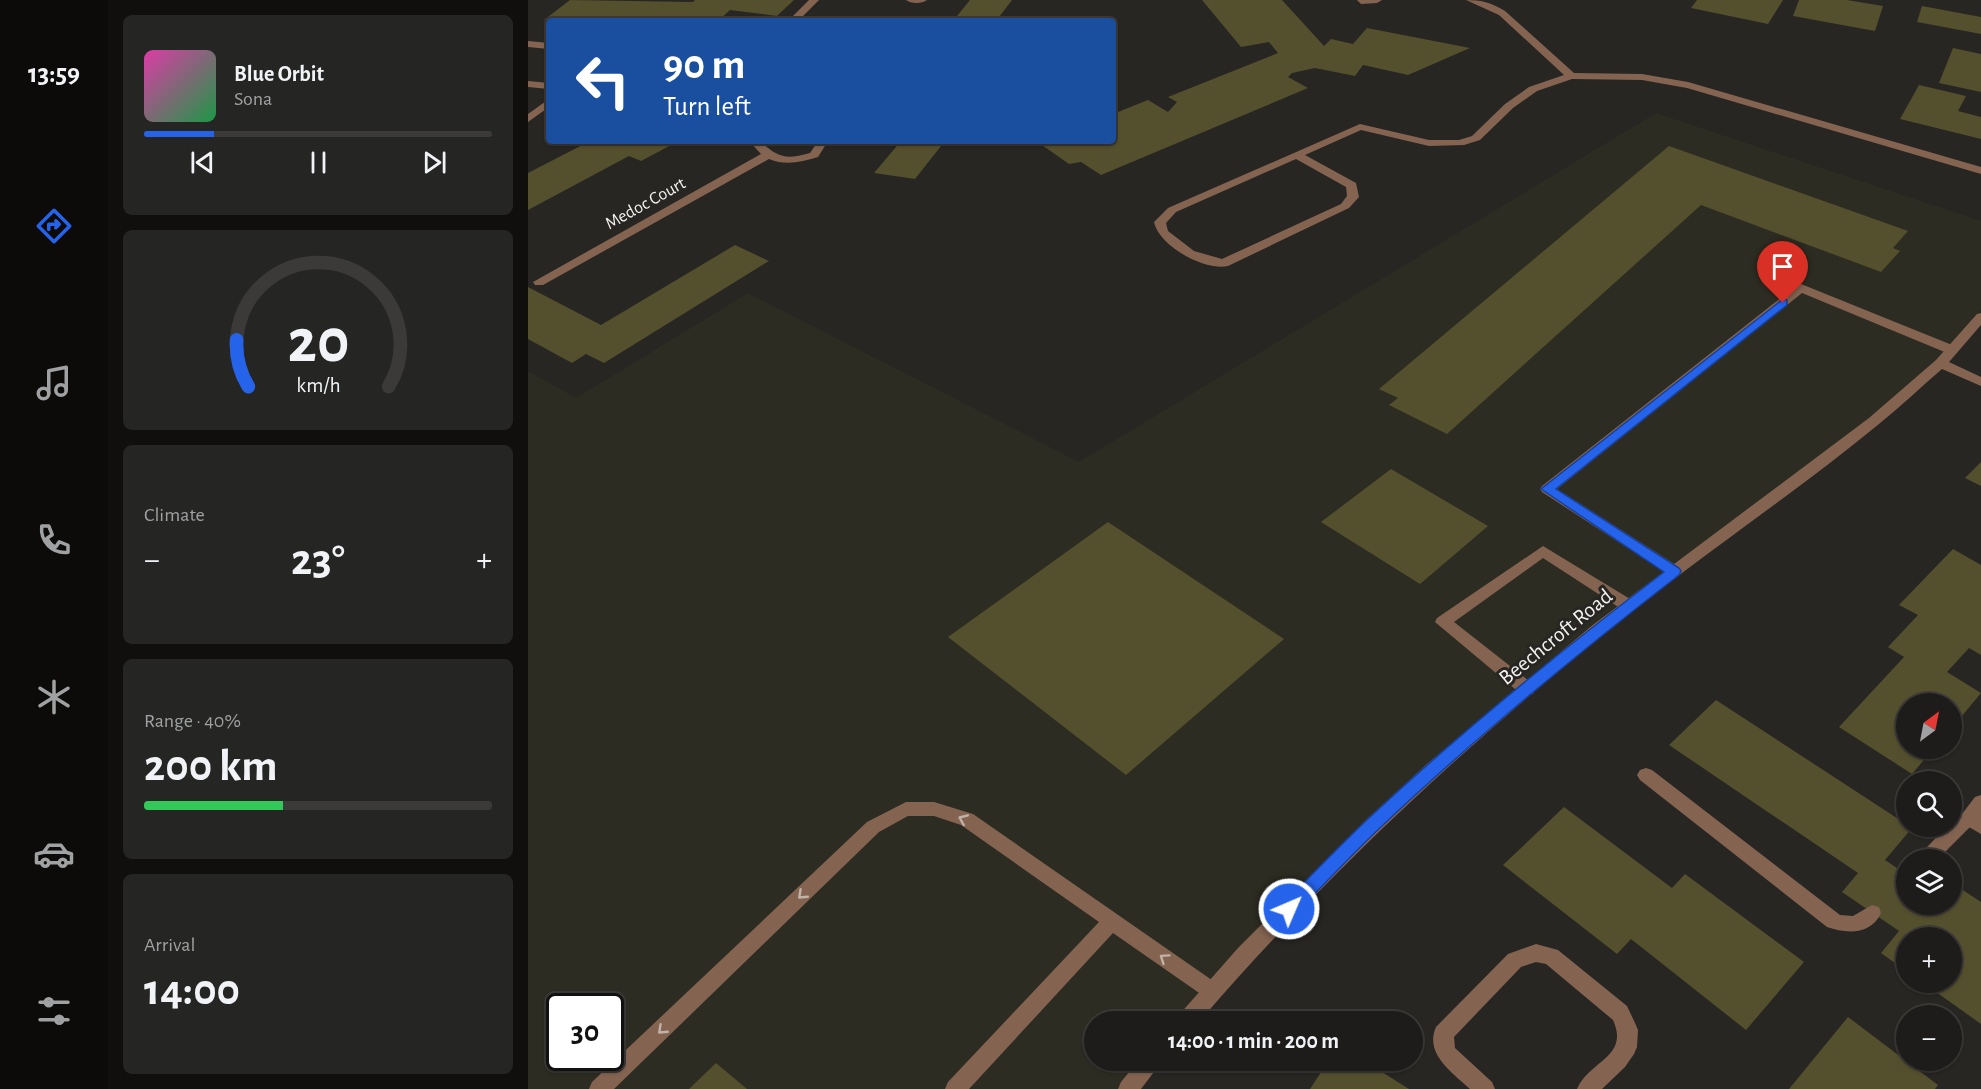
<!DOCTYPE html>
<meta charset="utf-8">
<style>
body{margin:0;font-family:"Alegreya Sans",sans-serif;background:#252523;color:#f1f3f6;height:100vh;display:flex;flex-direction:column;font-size:22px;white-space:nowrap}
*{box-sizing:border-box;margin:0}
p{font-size:20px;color:#a0a1a2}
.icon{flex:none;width:33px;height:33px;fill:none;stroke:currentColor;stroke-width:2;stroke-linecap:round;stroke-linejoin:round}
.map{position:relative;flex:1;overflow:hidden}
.panel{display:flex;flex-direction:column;gap:15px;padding:15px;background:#100f0e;width:420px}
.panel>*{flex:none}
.top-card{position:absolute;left:18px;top:18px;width:570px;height:126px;border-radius:6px;box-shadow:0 2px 4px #0004,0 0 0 2px #3b3a39;background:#1a4fa0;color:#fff;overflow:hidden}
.needle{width:39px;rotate:32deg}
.controls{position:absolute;left:1368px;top:693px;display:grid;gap:12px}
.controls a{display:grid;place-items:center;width:66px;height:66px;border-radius:50%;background:#1d1c1a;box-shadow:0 2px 4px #0004,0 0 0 2px #3b3a39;font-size:30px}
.speed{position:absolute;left:18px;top:993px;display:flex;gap:12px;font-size:30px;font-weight:700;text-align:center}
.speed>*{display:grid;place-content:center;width:78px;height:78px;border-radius:50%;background:#1d1c1a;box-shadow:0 2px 4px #0004,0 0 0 2px #3b3a39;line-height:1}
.speed .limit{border:3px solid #111;border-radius:9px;background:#fff;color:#111}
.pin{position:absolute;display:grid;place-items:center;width:51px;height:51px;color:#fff;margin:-62px -26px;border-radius:50% 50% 50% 0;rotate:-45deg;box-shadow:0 0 6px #0007}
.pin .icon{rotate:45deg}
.me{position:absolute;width:66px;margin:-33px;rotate:45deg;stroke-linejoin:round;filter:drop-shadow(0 0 4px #0008)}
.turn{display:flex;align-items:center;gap:21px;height:126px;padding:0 18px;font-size:27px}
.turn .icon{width:78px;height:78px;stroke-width:2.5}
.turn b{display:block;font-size:42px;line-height:51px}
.big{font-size:45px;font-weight:700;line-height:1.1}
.panel .card{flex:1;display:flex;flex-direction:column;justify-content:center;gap:9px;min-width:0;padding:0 21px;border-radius:9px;background:#252523}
.panel .dial{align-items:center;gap:0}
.dial svg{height:156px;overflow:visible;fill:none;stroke:#3b3a39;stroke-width:7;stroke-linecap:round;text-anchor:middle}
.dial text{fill:#f1f3f6;stroke:none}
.song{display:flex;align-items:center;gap:18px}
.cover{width:72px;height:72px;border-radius:9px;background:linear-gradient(135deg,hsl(320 70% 55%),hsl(140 70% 35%))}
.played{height:6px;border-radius:3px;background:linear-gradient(90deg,#2563eb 20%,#3b3a39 20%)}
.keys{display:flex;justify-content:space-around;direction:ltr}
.heat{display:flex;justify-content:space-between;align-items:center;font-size:33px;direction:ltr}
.charge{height:9px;border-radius:4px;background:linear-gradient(90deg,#34c759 40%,#3b3a39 0)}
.trip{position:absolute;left:556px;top:1011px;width:339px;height:60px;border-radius:30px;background:#1d1c1a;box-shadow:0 2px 4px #0004,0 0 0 2px #3b3a39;font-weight:700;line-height:60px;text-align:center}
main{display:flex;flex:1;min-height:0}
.menu{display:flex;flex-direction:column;width:108px;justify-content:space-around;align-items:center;background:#0c0b0a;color:#a0a1a2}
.menu .icon{width:42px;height:42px}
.menu .active{color:#2563eb}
.menu b{font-size:27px;color:#f1f3f6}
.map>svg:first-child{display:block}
.built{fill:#2d2c22;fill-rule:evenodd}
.building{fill:#544f2d}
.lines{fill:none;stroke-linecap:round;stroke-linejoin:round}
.service{fill:#846451;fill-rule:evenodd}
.minor{fill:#846451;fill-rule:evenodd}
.oneway{stroke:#c1b2a8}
.route{fill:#2563eb;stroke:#184099;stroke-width:1.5}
.labels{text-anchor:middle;stroke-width:6;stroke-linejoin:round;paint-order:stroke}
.far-street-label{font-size:18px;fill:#f3f2f0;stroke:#272623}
.street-label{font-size:22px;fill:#f3f2f0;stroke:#272623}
</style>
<main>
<nav class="menu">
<b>13:59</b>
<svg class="icon active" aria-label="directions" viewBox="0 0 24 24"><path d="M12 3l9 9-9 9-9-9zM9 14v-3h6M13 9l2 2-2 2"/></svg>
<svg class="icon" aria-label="music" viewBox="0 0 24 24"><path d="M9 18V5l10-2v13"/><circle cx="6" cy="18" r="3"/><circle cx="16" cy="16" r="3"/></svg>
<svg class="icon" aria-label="phone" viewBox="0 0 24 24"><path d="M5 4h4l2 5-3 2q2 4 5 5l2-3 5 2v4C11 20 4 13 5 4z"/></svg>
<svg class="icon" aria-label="climate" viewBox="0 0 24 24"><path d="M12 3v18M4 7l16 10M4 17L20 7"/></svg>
<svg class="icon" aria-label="car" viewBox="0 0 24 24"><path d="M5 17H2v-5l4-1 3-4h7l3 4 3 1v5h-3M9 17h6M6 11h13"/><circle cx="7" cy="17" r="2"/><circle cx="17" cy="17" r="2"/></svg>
<svg class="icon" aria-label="filters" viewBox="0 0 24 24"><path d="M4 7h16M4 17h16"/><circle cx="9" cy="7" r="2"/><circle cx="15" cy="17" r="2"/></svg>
</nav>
<section class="panel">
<div class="card">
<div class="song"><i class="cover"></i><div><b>Blue Orbit</b><p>Sona</p></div></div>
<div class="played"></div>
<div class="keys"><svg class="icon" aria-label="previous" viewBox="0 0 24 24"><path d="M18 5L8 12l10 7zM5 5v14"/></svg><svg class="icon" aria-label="pause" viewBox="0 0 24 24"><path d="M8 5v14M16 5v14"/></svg><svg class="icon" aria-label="next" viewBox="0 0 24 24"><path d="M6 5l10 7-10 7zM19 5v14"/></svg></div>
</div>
<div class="card dial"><svg viewBox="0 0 100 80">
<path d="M14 69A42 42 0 1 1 86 69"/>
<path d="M14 69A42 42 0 0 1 8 45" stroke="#2563eb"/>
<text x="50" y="56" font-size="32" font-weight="700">20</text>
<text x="50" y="72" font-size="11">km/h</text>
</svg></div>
<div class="card"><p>Climate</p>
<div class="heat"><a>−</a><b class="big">23°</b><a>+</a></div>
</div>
<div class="card"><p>Range · 40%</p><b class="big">200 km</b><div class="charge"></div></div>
<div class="card"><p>Arrival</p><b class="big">14:00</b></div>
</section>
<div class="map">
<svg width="1453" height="1089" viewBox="0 0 1453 1089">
<rect width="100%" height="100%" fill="#272623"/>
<!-- built -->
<path class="built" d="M1128,113L1453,221V310L1412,360L1311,455L1021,674L838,826L655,1021L567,1022V1060L622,1061L597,1089H0V371L48,398L220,293L551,462ZM32,1006H82V1058H32Z"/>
<!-- building -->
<g class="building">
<polygon points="42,0 165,2 167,0 266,0 249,16 202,10 190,21 16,20"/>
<polygon points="442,0 484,0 468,21 425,21"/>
<polygon points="674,0 754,0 796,46 803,39 825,44 839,28 942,48 880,75 835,65 827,76 787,68 764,73 760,77 780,88 573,175 553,162 541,164 511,143 516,141 585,141 585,114 620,100 640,112 649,102 640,97 750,53 741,42 713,47"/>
<polygon points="1169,0 1255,0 1240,24 1163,8"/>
<polygon points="1271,0 1319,0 1355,6 1347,31 1265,16"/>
<polygon points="1394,6 1453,17 1453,34 1389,22"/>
<polygon points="1425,48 1453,54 1453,92 1411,83"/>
<polygon points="1391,85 1438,96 1430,111 1453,117 1453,139 1372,119"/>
<polygon points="62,141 147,143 113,161 101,156 0,210 0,173"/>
<polygon points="373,141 417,141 387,179 346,173"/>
<polygon points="1141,146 1380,231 1365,248 1372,251 1353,272 1173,205 919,434 861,405 870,398 851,389"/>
<polygon points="207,245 241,261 76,363 58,354 44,363 0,339 0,287 73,325"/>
<polygon points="1453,462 1453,486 1437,478"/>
<polygon points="863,469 960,526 892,584 793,522"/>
<polygon points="580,522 756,639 598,775 420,637"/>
<polygon points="1425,549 1453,565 1453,655 1441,648 1419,672 1453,693 1424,728 1424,704 1378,704 1378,748 1406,748 1384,774 1311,727 1376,657 1360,647 1390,615 1371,605"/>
<polygon points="1188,700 1378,824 1378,826 1384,828 1357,860 1378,874 1378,904 1424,904 1424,883 1453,902 1453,1024 1394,982 1424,982 1424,938 1378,938 1378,971 1353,953 1371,931 1314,892 1330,873 1141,745"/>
<polygon points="1036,807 1144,888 1157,874 1276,962 1218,1030 1103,939 1089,954 975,865"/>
<polygon points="1320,1017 1410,1085 1407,1089 1261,1089"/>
<polygon points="801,1060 835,1060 881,1089 782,1089"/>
<polygon points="188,1063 219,1089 161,1089"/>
</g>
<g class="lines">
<!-- service -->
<g class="service">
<path d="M378,0H399C394,4 383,4 378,0Z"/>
<polygon points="829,0 854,0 849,3 833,4"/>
<path d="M938,0C954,0 964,3 977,11L1046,73L1114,74L1160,82L1453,167V174L1159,88L1114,80L1044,79L1009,91L985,108L952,140L936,145L901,146L833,130L777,155L828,183L831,197L821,208L700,266C676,271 631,246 626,222L640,208L832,124L901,140H931L944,136L977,104L1001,87L1036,75L971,15ZM768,159L818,187L819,196L813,204L694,259L666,251L640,231L638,223L648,212Z"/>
<polygon points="0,41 21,43 21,49 0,47"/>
<polygon points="0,81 21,83 21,89 0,87"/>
<polygon points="21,99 21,107 0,122 0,114"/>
<polygon points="1273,284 1429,347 1430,350 1429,353 1419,353 1274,293 1029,489 1151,567 1154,571 1151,575 1141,575 1014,492 1012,489 1014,486 1269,285"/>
<polygon points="1015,546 1107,602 1109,606 1107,610 1095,610 1015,558 926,622 1005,684 1007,689 1005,694 999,695 993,694 907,622 909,618"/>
<path d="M1118,768L1124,770L1312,915L1325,916L1344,905L1351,907L1353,913C1343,935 1319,934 1299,927L1112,780L1109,775L1112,770Z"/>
<polygon points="378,802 406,802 445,814 691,985 694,991 691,997 684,1000 677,997 585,933 441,1089 417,1089 420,1082 571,922 433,825 406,816 380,816 351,832 86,1089 61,1089 64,1082 339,822"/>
<polygon points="1440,811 1446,813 1449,818 1446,823 1409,860 1387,860 1419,826 1424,826 1424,822 1434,813"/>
</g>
<!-- minor -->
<g class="minor">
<polygon points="281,0 291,0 270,21 260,21"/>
<path d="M221,141H232C250,158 258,160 282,153L290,141H300L290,157C273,162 258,166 241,159L15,285H7L5,282L233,154Z"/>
<path d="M1453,313V325L1421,362L1453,377V386L1414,369C1393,387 1372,407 1351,424C1262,497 1166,560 1077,633C931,751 794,879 671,1022H648L651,1015L710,948L840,818L899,764L1066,624L1341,418L1408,360L1449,314Z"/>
<polygon points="1453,795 1453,834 1434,823 1431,818 1447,797"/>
<path d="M1008,944L1030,950L1099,1006L1107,1023L1110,1030L1109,1047L1106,1054L1097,1067L1074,1089H1049C1061,1061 1102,1057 1085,1020L1018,964L1008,962L993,967L926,1037L927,1048L964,1082L967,1089H942C925,1073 896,1054 908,1027L980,954Z"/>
<polygon points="611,1060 635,1060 613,1089 590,1089 593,1082"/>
</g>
</g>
<!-- one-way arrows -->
<defs><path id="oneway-chevron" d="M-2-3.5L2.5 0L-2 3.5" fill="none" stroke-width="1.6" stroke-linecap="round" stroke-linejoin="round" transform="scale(1.5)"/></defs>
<g class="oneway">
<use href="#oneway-chevron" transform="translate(435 819) rotate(-157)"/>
<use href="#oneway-chevron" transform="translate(274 895) rotate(137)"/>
<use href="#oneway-chevron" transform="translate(636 958) rotate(-145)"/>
<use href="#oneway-chevron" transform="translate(134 1030) rotate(137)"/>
</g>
<!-- route -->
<path class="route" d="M1255,299L1259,300V305L1028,489L1151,568L1153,571L1151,575C1049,654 948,737 854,826C824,854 796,885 767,914L761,916L755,914L753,909L755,904C784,875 812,845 842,817C935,730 1035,649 1136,572L1013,489Z"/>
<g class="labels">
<!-- far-street labels -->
<g class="far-street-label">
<text transform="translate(117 203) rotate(-29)" y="6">Medoc Court</text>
</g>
<!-- street labels -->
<g class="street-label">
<text transform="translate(1027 636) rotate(-39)" y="8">Beechcroft Road</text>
</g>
</g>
</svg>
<div class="controls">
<a><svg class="needle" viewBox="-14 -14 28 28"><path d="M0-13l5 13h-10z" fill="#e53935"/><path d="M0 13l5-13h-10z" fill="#a0a1a2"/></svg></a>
<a><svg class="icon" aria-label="search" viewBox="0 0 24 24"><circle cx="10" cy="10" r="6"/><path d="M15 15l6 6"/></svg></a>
<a><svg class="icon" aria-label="layers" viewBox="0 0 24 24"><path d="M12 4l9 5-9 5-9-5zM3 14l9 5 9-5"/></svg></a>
<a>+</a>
<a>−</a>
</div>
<div class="speed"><div class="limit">30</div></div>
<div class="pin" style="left:1255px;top:303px;background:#d93025"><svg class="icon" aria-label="arrive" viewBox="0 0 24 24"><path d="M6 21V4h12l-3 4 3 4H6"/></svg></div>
<svg class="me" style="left:761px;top:909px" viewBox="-20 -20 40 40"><circle r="17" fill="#2563eb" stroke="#fff" stroke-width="3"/><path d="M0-11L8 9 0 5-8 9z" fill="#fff"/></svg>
<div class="trip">14:00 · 1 min · 200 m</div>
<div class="top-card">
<div class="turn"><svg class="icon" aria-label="left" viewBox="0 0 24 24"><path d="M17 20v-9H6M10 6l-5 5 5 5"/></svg><div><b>90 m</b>Turn left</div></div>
</div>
</div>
</main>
